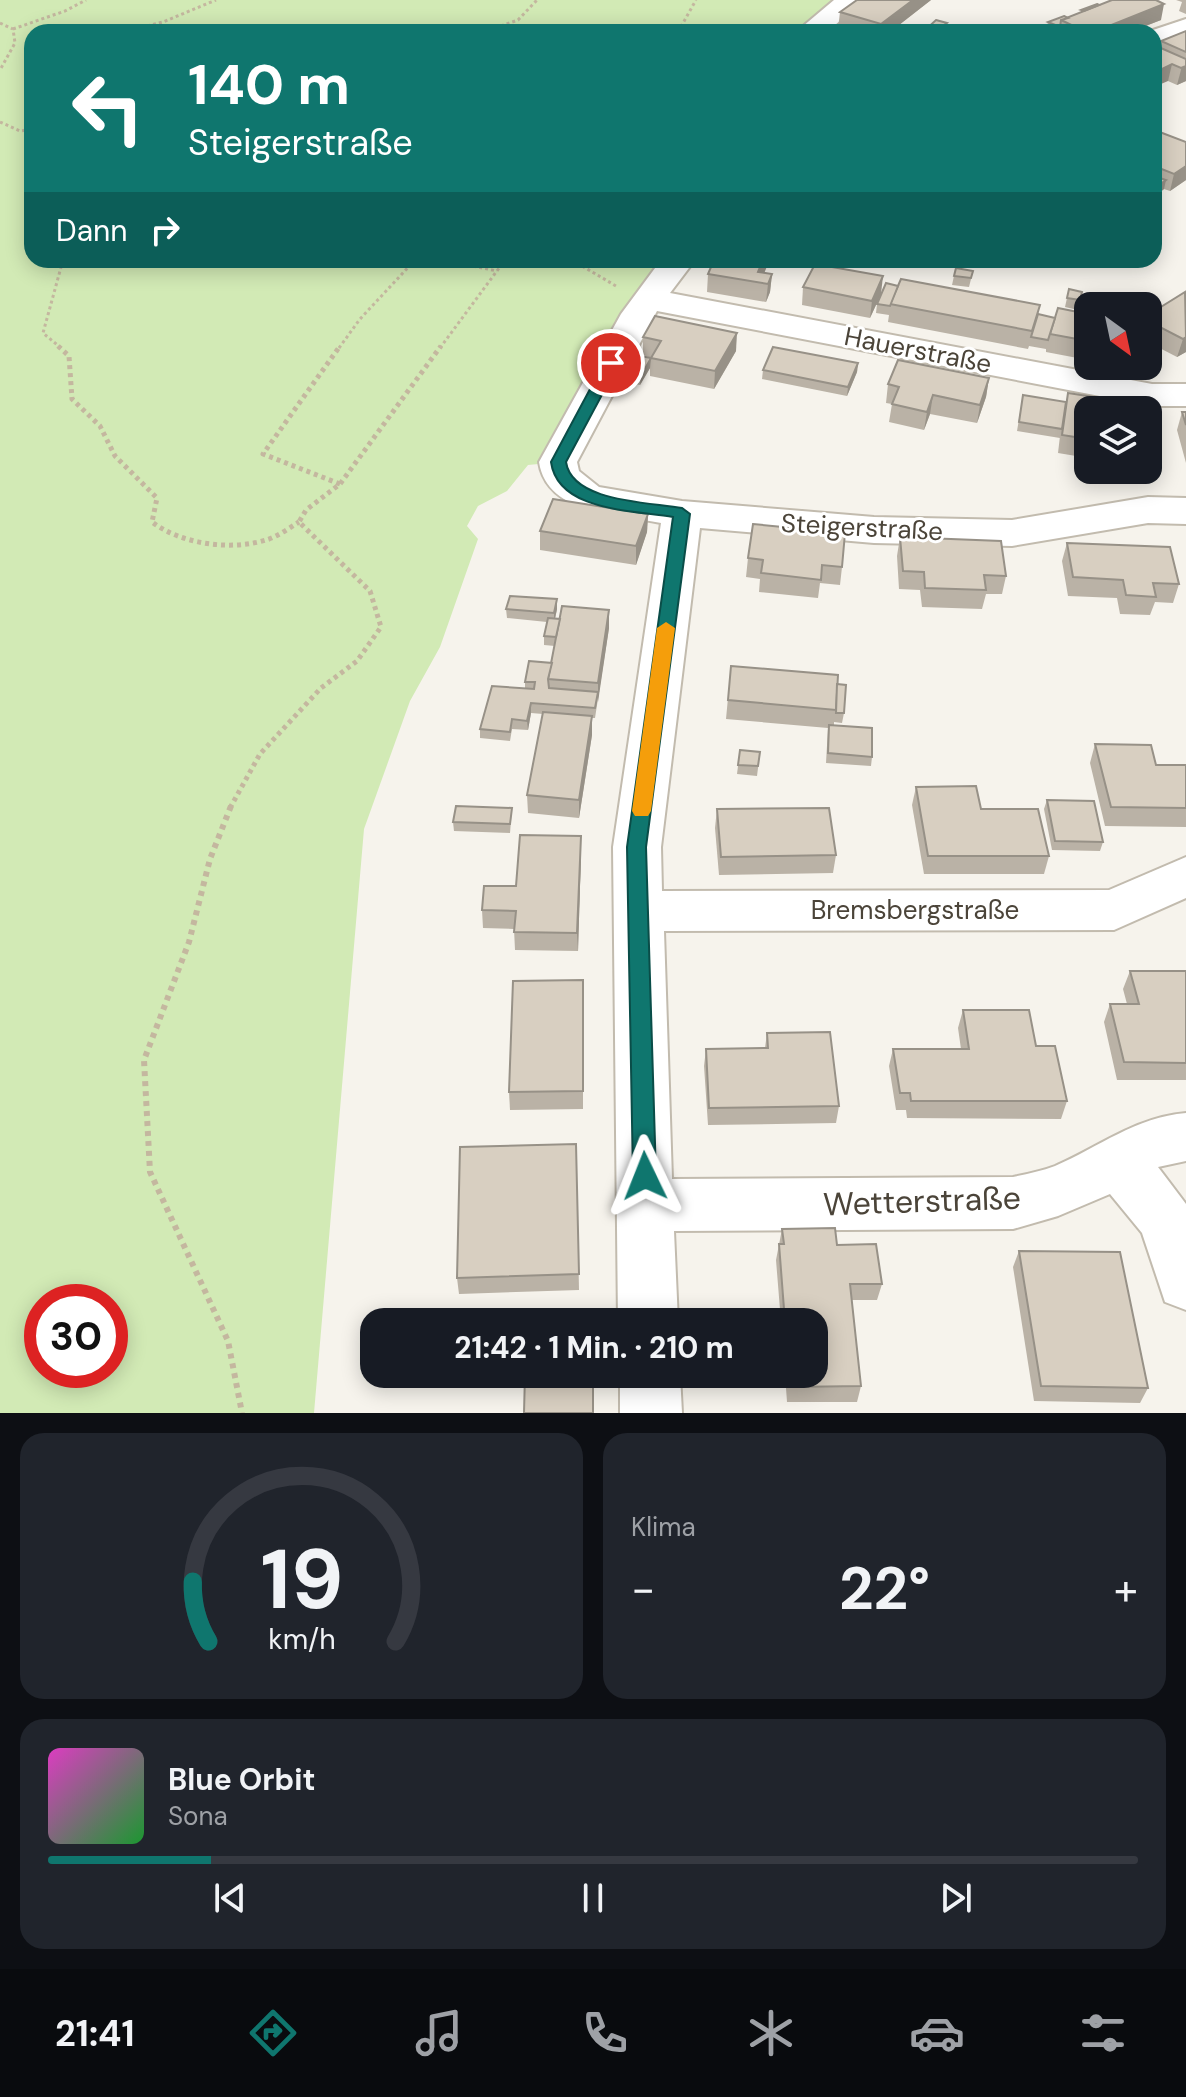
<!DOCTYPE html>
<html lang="de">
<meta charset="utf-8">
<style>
body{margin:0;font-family:"DM Sans",sans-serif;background:#20242c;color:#f1f3f6;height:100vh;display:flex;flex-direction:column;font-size:30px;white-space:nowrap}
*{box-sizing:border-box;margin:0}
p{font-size:26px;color:#9ea1a6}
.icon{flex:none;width:44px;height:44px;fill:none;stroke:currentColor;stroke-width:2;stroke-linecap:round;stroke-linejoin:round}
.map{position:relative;height:1413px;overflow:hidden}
.side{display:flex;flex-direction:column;gap:20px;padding:20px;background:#0d0f14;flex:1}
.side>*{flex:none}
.hud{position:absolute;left:24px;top:24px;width:1138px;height:244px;border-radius:24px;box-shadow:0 4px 20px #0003;background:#0f766e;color:#fff;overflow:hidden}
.needle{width:52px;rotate:147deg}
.fabs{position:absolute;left:1074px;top:292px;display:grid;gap:16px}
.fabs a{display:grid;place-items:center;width:88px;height:88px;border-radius:16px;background:#171b24;box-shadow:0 4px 20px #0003;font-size:40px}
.speed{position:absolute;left:24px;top:1284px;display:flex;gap:16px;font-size:40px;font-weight:700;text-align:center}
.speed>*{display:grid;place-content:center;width:104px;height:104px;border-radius:50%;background:#171b24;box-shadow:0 4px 20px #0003;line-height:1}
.speed .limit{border:12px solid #d22;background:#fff;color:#111}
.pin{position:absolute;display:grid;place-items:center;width:68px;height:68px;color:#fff;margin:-34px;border:4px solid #fff;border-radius:50%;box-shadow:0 2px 8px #0007}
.me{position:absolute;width:88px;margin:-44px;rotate:358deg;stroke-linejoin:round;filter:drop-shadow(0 0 6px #0008)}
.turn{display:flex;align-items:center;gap:28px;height:168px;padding:0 32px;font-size:36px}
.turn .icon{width:104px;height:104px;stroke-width:2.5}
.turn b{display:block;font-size:56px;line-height:68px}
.then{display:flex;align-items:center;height:76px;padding:0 32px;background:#0003;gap:16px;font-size:30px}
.big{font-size:60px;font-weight:700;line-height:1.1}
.side .card{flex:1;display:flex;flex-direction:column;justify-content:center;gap:12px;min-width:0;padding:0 28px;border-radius:24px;background:#20242c}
.side .dial{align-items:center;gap:0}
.dial svg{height:208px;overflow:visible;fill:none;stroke:#363941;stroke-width:7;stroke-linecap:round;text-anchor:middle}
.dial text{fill:#f1f3f6;stroke:none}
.song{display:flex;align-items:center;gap:24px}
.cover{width:96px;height:96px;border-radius:12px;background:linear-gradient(135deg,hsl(310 70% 55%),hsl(130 70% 35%))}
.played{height:8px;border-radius:4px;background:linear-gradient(90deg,#0f766e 15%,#363941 15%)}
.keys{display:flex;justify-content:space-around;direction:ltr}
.heat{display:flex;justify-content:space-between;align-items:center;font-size:44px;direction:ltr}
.side .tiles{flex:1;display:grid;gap:20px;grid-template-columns:1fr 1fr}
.card:last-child{grid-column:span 2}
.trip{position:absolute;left:360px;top:1308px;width:468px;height:80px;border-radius:24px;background:#171b24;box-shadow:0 4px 20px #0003;font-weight:700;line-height:80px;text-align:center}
.dock{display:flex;height:128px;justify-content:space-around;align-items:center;background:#090b0e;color:#9ea1a6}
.dock .icon{width:56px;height:56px}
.dock .current{color:#0f766e}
.dock b{font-size:36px;color:#f1f3f6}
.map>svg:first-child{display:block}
.green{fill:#d2eab5;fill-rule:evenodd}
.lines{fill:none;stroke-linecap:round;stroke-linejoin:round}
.minor-casing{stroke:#c2bbae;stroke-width:4}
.path-far2{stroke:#c4b79f;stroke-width:3;stroke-dasharray:3 3;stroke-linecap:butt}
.path-far1{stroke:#c4b79f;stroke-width:5;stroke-dasharray:4 4;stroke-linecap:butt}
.path{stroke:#c4b79f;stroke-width:6;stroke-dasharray:5 5;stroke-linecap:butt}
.minor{fill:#fff;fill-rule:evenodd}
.wall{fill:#bab2a6}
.shaded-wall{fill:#979187}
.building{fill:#d8cfc1;stroke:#979187;stroke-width:2}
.route{fill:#0f766e;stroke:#0a4d48;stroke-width:2}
.slow{fill:#f59e0b}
.labels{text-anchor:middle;stroke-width:6;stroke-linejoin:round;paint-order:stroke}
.street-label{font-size:26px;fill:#4b4439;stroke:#fff}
.near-street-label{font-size:32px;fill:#4b4439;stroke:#fff}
</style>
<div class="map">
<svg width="1186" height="1413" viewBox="0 0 1186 1413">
<rect width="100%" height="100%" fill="#f6f3ec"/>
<!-- green -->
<path class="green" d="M0,0H841L801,32H32V260H668L549,463L528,465L507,491L478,506L467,526L478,539L440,647L410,701L364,829L314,1413H0ZM42,1302H110V1370H42Z"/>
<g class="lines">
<!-- minor casing -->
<g class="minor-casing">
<g id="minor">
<polygon points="834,0 864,0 827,32 796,32"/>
<polygon points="1186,19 1186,36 1154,47 1154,32 1147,32"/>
<path d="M661,260H695L670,293L1152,384H1186V406H1152L657,311L577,462L579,471L599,487L682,501L874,517L1012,520L1148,497L1186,498V524L1148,523L1012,546L874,543L700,528L661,847L662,891L1109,890L1186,857V898L1114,930L664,931L672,1179L1013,1177C1027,1174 1042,1171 1055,1166C1099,1147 1136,1117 1186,1113V1161L1158,1167L1186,1204V1310L1165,1302L1142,1233L1110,1194L1058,1216L1013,1229L674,1231L678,1322H618L613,847L661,523C620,515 547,515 539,462L621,314Z"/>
<polygon points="620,1374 680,1374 682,1413 620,1413"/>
</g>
</g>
<!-- path-far2 -->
<g class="path-far2">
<polyline points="0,23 13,29 15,43 0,70"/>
<polyline points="680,28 702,32"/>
<polyline points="13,29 65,11 86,0"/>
<polyline points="124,32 163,22 216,0"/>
<polyline points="484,32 518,20 537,0"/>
<polyline points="678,32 696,0"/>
<polyline points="0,122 20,131 32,129"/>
<polyline points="444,260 497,271"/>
<polyline points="572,260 616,286"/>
<polyline points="61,348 43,333 63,260"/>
<polyline points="339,348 360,319 415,260"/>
<polyline points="440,348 505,260"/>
</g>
<!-- path-far1 -->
<g class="path-far1">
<path d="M58,346L69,356L72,399L100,426L115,456L157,498L152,522C181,544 230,551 266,540C277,537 289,528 299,522"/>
<polyline points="340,484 263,454 340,346"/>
<polyline points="230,808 260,754 321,688 357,661 381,627 370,591 299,522 306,510 340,484 441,346"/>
</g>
<!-- path -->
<polyline class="path" points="231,806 210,859 189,942 144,1060 150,1172 228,1341 242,1413"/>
<!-- minor -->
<use href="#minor" class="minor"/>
</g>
<!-- wall -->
<g class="wall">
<polygon points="857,0 931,0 890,32 850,32 838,29 840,12"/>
<polygon points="1176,0 1186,0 1186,14 1179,11 1182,2"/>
<polygon points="1081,10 1161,20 1130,32 1050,32 1046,30 1048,22 1068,18 1081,12"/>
<polygon points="1186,31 1186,81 1177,85 1168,81 1160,47 1161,41"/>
<polygon points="1154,133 1186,142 1186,180 1170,191 1164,189 1159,193 1156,201 1154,203"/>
<polygon points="763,260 768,260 764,273 772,274 770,292 766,302 707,292 708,274"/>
<polygon points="973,271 969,287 952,285 954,276"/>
<polygon points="803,287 881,294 870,318 802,305"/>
<polygon points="1069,289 1082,292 1078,310 1065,307"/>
<polygon points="1186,293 1186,352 1177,357 1148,342 1148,315"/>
<polygon points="877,304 1040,305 1038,314 1055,318 1088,314 1088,360 1046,352 1046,349 1029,346 1028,349 888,322 889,315 876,313"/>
<polygon points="643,337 736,351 714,389 650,376 650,368 640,385 613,379 613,370 651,358 643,355"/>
<polygon points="1148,349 1156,361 1154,371 1128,366 1148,366"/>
<polygon points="858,363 857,372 847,396 762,379 763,370"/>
<polygon points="989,378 986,397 977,423 930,414 924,430 889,422 892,404 886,403 888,384"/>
<polygon points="1068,393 1088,410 1088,458 1058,453 1060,436 1060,438 1017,431 1023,395 1066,402"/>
<polygon points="1182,412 1186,412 1186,463 1177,430"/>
<polygon points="648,514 647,532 636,565 540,550 540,531"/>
<polygon points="900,537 1006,576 1002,594 986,594 982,609 922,607 920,590 899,589 897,556"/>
<polygon points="1067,543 1179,584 1173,603 1155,602 1150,615 1120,614 1117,598 1068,596 1062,561"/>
<polygon points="748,558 842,567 840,585 820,583 818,598 759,592 760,579 746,577"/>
<polygon points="557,599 557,609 555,619 609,628 595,718 592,718 592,735 579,818 528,813 527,795 543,714 531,713 528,730 512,729 510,741 480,738 480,729 525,688 525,682 552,663 555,646 544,645 544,636 547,622 507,618 506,609"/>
<polygon points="731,666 837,684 844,713 842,723 834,722 834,725 872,757 871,766 826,763 828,728 726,719"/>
<polygon points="1095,744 1156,765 1186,765 1186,827 1105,826 1090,763"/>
<polygon points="740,750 760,752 757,776 737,774"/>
<polygon points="916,787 981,809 1049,856 1044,874 924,874 912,805"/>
<polygon points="1047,800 1103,842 1100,851 1052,850 1044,809"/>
<polygon points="512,808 510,833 454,831 453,822"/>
<polygon points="717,809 836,855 833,873 719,875 715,828"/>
<polygon points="581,854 578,951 515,950 514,929 483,928 482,910 516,886"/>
<polygon points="1130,971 1186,971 1186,1080 1117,1080 1104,1022 1110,1004 1127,1004 1123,989"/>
<polygon points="583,980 583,1109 510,1110 509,1092"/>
<polygon points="963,1010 1036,1046 1067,1101 1061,1119 907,1118 906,1110 896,1110 889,1066 893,1049 961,1049 958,1028"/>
<polygon points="767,1033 839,1106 836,1123 708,1125 704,1066 706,1049 765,1048"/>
<polygon points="576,1144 579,1290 459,1294 457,1278"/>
<polygon points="782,1229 837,1245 882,1284 877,1300 852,1300 861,1386 857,1402 787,1402 785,1374 814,1374 814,1322 781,1322 776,1260"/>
<polygon points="1019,1251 1148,1388 1140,1403 1034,1401 1013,1267"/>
</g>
<!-- shaded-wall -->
<g class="shaded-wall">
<polygon points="913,0 931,0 890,32 880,32 881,24"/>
<polygon points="1164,4 1161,20 1130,32 1094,32"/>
<polygon points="947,23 944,32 938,30"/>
<polygon points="1172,64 1168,81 1154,87 1154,73"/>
<polygon points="1186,64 1186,81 1177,85 1182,66"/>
<polygon points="1186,166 1186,180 1170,191 1174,174"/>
<polygon points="1166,180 1164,189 1159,193 1156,201 1154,203 1154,196 1157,194 1159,185"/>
<polygon points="763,260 768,260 768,264 760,283 758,272"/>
<polygon points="772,274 770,292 766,302 768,284"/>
<polygon points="883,276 881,294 870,318 872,301"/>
<polygon points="737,333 736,351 714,389 715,371"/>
<polygon points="1186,337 1186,352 1177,357 1183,339"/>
<polygon points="651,359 650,368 640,385 641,376"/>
<polygon points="858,363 857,372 847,396 848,387"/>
<polygon points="989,378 986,397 977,423 980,405"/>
<polygon points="933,395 930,414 924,430 927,412"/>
<polygon points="648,514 647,532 636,565 636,546"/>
<polygon points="557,599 557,609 554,623 554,613"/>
<polygon points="609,610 609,628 598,702 598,683"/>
<polygon points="531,703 531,713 528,730 527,721"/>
<polygon points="592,716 592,735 579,818 579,800"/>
<polygon points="581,836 581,854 578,951 577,933"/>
</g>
<!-- building -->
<g class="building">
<polygon points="857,0 913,0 881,24 840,12"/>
<polygon points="1112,0 1156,0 1164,4 1094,32 1086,32 1061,20"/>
<polygon points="1097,4 1099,5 1084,11 1081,10"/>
<polygon points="1064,16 1068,18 1061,20 1060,27 1048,22"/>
<polygon points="936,20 947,23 938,30 943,32 923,32"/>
<polygon points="1186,31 1186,52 1161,41"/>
<polygon points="1154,45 1186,59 1186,66 1181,68 1172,64 1154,73"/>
<polygon points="1157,131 1186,142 1186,166 1174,174 1154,166 1154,133"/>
<polygon points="1154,176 1166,180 1159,185 1154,183"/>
<polygon points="714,260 763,260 758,272 772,274 768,284 708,274"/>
<polygon points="815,264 883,276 872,301 803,287"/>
<polygon points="956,268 973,271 971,278 954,276"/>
<polygon points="901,279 1040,305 1032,331 890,304"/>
<polygon points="886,283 898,286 890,306 877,304"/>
<polygon points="1069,289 1082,292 1080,300 1067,298"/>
<polygon points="1185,292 1186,337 1183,339 1148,321 1148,315"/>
<polygon points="1058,308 1088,314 1088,341 1050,334"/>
<polygon points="1038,314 1055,318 1048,340 1031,337"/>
<polygon points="655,316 737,333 715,371 651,358 661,341 643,337"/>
<polygon points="773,347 858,363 848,387 763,370"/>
<polygon points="1148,349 1156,361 1148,360"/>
<polygon points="624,353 651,358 641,376 613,370"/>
<polygon points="898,360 989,378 980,405 933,395 927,412 892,404 899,387 888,384"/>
<polygon points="1068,393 1120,401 1119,410 1088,410 1088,439 1062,435"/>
<polygon points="1023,395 1066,402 1062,429 1019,422"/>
<polygon points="1182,412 1186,412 1186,425"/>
<polygon points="553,499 648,514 636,546 540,531"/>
<polygon points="753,524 845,533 842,567 822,565 821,580 761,573 763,560 748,558"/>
<polygon points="900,537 1001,541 1006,576 984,575 986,590 925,588 924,572 903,571"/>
<polygon points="1067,543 1170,547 1179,584 1153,583 1156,597 1126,595 1123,580 1073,577"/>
<polygon points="510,596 557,599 554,613 506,609"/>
<polygon points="562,606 609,610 598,683 548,679"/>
<polygon points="548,618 560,619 556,637 544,636"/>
<polygon points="529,661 552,663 548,679 549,688 598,692 595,708 531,703 527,721 512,719 510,732 480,729 492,686 534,689 535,682 525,682"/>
<polygon points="731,666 838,675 836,710 728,700"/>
<polygon points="837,684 846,685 844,713 836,713"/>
<polygon points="543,712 592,716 579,800 527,795"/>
<polygon points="829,725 872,728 872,757 828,753"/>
<polygon points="1095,744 1151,745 1156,765 1186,765 1186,808 1111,807"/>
<polygon points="740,750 760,752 758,766 738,765"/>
<polygon points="976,786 981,809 1038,809 1049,856 928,856 916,787"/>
<polygon points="1047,800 1094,801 1103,842 1055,841"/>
<polygon points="456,806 512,808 510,824 453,822"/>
<polygon points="829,808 836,855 721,857 717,809"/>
<polygon points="520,835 581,836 577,933 514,932 516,911 482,910 484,886 516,886"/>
<polygon points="1130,971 1186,971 1186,1063 1124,1062 1110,1004 1139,1004"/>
<polygon points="583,980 583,1091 509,1092 513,981"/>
<polygon points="963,1010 1029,1010 1036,1046 1055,1046 1067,1101 911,1101 910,1093 900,1093 893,1049 969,1049"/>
<polygon points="830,1032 839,1106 709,1108 706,1049 768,1048 767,1033"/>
<polygon points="576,1144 579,1274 457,1278 460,1147"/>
<polygon points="835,1228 837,1245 876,1244 882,1284 850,1284 861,1386 790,1387 789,1374 814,1374 814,1322 785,1322 779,1244 784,1244 782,1229"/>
<polygon points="1019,1251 1120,1252 1148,1388 1041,1386"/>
<polygon points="525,1374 593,1374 593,1413 524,1413"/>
</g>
<!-- route -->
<path class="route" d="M611,359L619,363L566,462C572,502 648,502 682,508L690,514L646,847L656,1176L653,1183L645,1186L637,1183L633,1176L627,847L673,517C634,510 558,512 551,462L604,363Z"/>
<!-- slow -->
<polygon class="slow" points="666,622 675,628 651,811 648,816 635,816 632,811 657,628"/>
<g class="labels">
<!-- street labels -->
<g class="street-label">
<text transform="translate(918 350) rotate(11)" y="9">Hauerstraße</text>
<text transform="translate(862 527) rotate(3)" y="9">Steigerstraße</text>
<text x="915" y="919">Bremsbergstraße</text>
</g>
<!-- near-street labels -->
<g class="near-street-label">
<text transform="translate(922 1201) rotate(-2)" y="11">Wetterstraße</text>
</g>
</g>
</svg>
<div class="fabs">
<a><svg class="needle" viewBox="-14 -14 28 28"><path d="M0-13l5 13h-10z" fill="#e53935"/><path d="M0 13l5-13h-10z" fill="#9ea1a6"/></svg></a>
<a><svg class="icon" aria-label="layers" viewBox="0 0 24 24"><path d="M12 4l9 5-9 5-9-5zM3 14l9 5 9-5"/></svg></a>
</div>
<div class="speed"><div class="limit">30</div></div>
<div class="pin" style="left:611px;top:363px;background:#d93025"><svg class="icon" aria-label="arrive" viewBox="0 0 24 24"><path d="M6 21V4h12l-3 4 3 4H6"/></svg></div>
<svg class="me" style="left:645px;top:1176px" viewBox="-20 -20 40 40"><path d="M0-17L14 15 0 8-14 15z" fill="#0f766e" stroke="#fff" stroke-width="4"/></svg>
<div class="trip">21:42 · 1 Min. · 210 m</div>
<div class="hud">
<div class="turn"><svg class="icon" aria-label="left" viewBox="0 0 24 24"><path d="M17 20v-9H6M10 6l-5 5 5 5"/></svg><div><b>140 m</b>Steigerstraße</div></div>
<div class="then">Dann<svg class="icon" aria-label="right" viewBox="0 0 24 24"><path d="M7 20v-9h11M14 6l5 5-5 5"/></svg></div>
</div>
</div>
<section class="side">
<div class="tiles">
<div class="card dial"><svg viewBox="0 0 100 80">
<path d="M14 69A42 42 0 1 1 86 69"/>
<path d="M14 69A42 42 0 0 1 8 46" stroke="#0f766e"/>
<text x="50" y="56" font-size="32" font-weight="700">19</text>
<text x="50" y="72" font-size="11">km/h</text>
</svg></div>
<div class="card"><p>Klima</p>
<div class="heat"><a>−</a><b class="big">22°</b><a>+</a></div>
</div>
<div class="card">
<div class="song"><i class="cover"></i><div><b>Blue Orbit</b><p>Sona</p></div></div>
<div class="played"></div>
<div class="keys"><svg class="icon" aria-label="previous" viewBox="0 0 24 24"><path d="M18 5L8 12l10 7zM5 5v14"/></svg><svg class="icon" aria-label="pause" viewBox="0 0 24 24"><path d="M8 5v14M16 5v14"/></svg><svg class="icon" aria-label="next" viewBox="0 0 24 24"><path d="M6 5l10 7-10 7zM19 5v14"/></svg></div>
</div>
</div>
</section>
<nav class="dock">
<b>21:41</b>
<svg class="icon current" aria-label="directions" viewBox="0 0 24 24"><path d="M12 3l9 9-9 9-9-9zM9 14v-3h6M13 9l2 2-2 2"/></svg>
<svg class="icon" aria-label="music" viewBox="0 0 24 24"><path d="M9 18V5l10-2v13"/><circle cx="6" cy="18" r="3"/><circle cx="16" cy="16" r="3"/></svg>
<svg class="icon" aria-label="phone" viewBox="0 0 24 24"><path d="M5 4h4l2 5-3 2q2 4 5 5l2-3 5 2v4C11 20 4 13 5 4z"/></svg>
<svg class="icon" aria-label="climate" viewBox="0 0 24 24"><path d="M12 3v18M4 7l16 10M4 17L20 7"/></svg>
<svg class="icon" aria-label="car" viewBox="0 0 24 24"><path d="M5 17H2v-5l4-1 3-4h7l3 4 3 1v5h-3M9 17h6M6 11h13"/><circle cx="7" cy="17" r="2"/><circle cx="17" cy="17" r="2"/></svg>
<svg class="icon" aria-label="filters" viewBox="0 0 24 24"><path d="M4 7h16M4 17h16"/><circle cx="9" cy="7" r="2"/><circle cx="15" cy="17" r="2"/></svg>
</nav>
